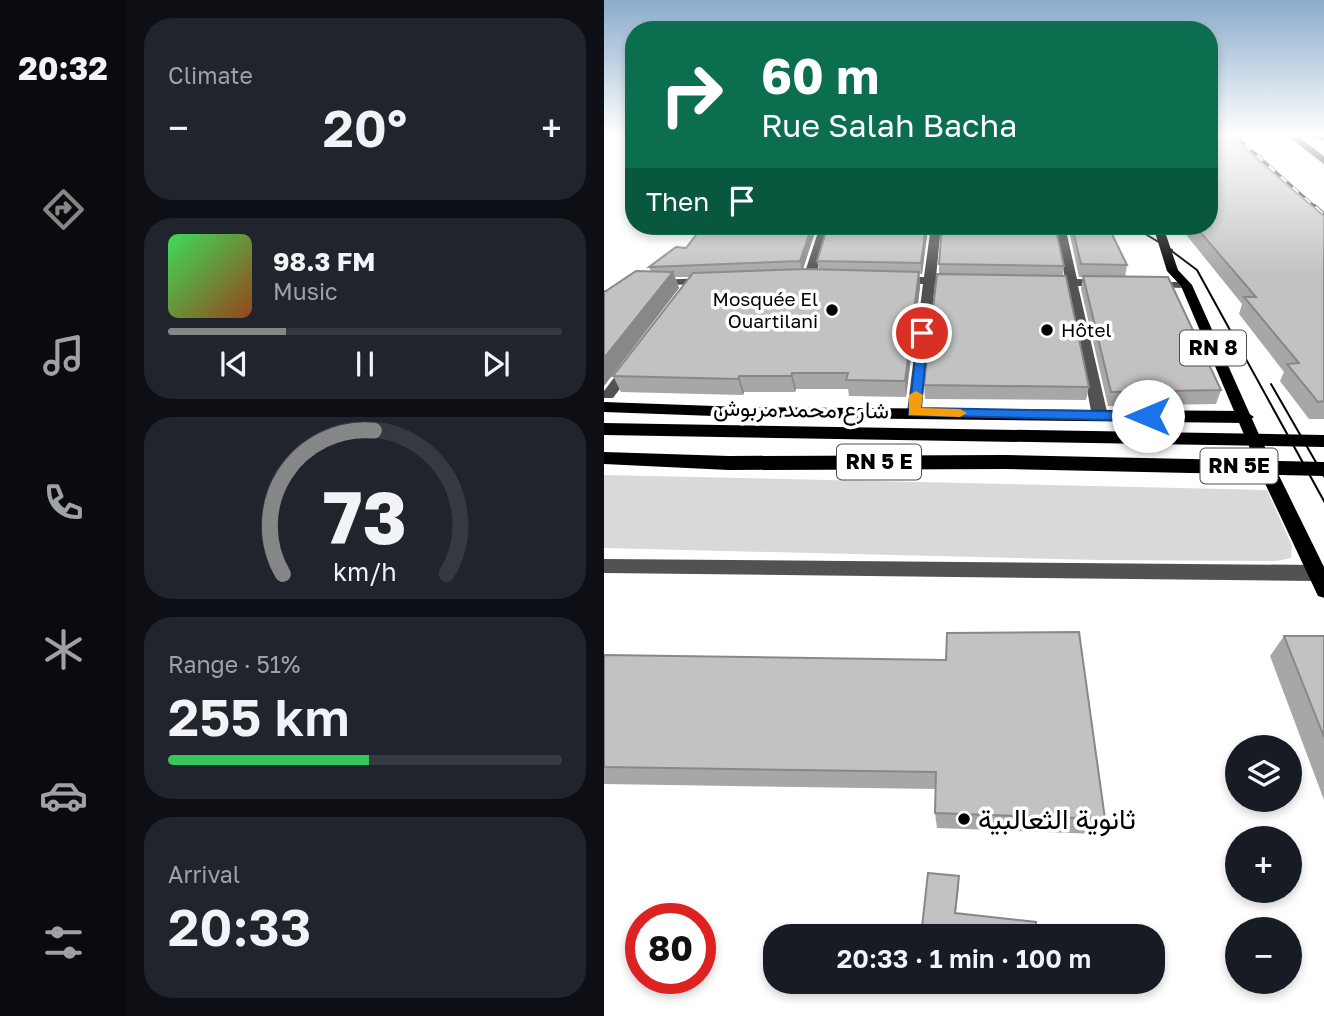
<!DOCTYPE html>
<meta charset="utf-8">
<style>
body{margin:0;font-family:"Golos Text",Vazirmatn,sans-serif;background:#20242c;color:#f1f3f6;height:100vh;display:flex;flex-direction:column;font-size:26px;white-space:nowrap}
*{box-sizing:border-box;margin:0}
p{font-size:23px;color:#9ea1a6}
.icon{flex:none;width:38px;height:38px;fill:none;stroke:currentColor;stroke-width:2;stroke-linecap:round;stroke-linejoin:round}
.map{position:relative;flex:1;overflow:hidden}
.drawer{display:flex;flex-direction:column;gap:18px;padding:18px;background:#0d0f14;width:478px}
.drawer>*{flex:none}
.hud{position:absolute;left:21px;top:21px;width:593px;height:214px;border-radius:28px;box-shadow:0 4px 10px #0003;background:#0b6e4f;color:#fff;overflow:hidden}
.fabs{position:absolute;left:621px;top:735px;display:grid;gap:14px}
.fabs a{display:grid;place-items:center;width:77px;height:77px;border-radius:50%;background:#171b24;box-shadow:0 4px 10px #0003;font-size:35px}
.speed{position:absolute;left:21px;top:903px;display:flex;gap:14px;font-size:35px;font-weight:700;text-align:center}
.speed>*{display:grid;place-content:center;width:91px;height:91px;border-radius:50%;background:#171b24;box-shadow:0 4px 10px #0003;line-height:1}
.speed .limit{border:10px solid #d22;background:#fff;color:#111}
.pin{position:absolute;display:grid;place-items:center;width:60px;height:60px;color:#fff;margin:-30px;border:4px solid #fff;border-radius:50%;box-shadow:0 2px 7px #0007}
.me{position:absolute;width:77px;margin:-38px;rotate:270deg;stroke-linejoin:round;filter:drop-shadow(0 0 5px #0008)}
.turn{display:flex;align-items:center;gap:24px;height:147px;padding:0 21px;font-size:32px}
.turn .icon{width:91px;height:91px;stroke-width:2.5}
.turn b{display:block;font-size:49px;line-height:60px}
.then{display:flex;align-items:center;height:66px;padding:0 21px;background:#0003;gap:14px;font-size:26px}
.big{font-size:52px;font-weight:600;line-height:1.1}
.drawer .card{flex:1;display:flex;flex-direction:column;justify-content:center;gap:10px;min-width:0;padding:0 24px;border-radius:28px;background:#20242c}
.drawer .dial{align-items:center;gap:0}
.dial svg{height:182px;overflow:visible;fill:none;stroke:#363941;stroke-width:7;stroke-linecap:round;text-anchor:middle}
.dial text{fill:#f1f3f6;stroke:none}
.song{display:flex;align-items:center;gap:21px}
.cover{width:84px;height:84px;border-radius:10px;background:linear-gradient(135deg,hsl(130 70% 55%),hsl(20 70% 35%))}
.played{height:7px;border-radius:4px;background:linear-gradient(90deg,#858687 30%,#363941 30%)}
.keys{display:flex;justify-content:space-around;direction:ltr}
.heat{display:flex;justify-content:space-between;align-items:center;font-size:38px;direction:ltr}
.charge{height:10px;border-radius:5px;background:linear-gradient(90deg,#34c759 51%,#363941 0)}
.trip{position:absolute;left:159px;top:924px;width:402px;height:70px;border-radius:28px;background:#171b24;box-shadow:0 4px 10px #0003;font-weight:600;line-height:70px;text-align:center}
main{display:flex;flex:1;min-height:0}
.tab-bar{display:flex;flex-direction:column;width:126px;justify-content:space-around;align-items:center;background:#090b0e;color:#9ea1a6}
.tab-bar .icon{width:49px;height:49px}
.tab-bar .on{color:#858687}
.tab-bar b{font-size:32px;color:#f1f3f6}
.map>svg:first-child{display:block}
.green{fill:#d9d9d9}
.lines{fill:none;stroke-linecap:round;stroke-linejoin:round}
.minor{fill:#525252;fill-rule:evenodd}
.major{fill:#000;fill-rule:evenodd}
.highway{fill:#000;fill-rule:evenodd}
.tram{stroke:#000;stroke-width:2}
.rail-far1-casing{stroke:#000;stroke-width:3.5}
.rail-casing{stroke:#000;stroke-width:5}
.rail-far1{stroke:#fff;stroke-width:2.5;stroke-dasharray:8;stroke-linecap:butt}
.rail{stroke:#fff;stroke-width:3.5;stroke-dasharray:10;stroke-linecap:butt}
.wall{fill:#a7a7a7}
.shaded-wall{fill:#888}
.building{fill:#c2c2c2;stroke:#888;stroke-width:2}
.route{fill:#1a73e8;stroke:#114b97;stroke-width:2}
.slow{fill:#f59e0b}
.poi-dot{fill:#000;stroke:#fff;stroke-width:2.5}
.labels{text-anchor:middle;stroke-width:7;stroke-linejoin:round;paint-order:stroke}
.far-poi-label{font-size:19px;fill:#000;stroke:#fff;text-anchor:end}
.shield{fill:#fff;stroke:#4c4c4c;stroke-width:2}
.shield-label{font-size:21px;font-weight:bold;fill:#000}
.street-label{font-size:23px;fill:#000;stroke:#fff}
.near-poi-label{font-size:28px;fill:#000;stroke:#fff;text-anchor:start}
</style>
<main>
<nav class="tab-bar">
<b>20:32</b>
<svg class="icon on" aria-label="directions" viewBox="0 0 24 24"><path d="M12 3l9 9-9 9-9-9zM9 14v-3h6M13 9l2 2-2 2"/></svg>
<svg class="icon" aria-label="music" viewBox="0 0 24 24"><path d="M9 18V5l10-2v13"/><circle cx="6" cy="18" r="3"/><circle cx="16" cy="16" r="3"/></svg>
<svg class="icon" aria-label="phone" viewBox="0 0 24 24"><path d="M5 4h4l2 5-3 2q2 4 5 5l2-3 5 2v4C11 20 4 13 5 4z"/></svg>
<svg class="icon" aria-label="climate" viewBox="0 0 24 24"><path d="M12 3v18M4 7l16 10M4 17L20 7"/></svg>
<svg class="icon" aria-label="car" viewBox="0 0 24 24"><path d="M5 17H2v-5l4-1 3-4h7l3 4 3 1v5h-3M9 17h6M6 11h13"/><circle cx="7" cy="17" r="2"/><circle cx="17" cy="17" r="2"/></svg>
<svg class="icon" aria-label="filters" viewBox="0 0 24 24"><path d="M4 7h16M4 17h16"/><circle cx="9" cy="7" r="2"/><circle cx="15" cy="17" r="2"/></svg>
</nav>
<section class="drawer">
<div class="card"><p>Climate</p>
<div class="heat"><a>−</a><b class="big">20°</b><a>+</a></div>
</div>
<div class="card">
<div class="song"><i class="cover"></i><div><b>98.3 FM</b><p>Music</p></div></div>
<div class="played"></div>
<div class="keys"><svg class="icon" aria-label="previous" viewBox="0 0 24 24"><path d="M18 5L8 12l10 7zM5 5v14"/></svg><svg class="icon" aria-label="pause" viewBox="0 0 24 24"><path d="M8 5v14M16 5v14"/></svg><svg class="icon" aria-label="next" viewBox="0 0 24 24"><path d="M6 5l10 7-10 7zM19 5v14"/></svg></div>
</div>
<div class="card dial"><svg viewBox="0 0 100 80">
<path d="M14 69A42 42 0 1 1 86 69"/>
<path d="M14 69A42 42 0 0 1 54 6" stroke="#858687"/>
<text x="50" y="56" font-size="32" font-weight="700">73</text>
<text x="50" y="72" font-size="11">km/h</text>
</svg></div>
<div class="card"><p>Range · 51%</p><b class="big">255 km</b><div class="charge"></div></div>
<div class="card"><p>Arrival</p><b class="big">20:33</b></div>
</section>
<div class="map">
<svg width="721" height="1016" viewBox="0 0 721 1016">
<rect width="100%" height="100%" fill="#fff"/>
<!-- green -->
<polygon class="green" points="0,475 663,490 688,546 687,558 673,561 495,560 0,548"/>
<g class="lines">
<!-- minor -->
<g class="minor">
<polygon points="216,226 226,226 211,278 205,281 199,278"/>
<polygon points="327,226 337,226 332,277 354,278 360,281 354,284 331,284 317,412 310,417 303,412 319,284 291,283 285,280 291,277 320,277"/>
<polygon points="451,226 461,226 473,279 501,280 507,283 501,286 474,286 504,416 496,421 488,416 463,285 442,284 436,281 442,278 461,278"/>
<polygon points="106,278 110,279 110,283 50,286 44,283 50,280"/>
<polygon points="539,282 582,282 588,285 582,288 543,287 539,286"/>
<polygon points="26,362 31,363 31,369 9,398 0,398 0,391 21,363"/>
<polygon points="0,559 712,565 719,568 721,576 712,581 0,573"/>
</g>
<!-- major -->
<g class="major">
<polygon points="700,134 721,136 721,141 701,136"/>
<polygon points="549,226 559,226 574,270 588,285 657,439 721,569 721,598 714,596 658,477 577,286 563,271"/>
</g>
<!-- highway -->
<g class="highway">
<polygon points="681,134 691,134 721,157 721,165"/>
<polygon points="0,402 138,407 641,411 650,417 641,423 138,417 0,412"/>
<polygon points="0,423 721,435 721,447 0,435"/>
<polygon points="0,452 125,456 402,455 721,462 721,476 402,469 125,470 0,464"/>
</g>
<!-- tram -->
<g class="tram">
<polyline points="528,226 568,250 561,246 593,270 721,503"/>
<polyline points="667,384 721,478"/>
</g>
<!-- rail-far1 casing -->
<g class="rail-far1-casing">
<polyline id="rail-far1" points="629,134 713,209"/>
</g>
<!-- rail casing -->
<g class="rail-casing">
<polyline id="rail" points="711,207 721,216"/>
</g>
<!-- rail-far1 -->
<use href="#rail-far1" class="rail-far1"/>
<!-- rail -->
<use href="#rail" class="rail"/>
</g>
<!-- wall -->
<g class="wall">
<polygon points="720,216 720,419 705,419 676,381 680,372 635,314 638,304 575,226 606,226"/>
<polygon points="213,226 199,269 215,269 213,261 224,226 324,226 318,274 315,274 316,287 302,397 245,396 244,389 192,389 191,392 140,392 139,395 17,392 9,376 86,277 71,277 75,288 0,386 0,291 2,291 47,271 45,267 82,248"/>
<polygon points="464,226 499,226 500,230 523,265 521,277 617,390 612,404 504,406 477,289 479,277 475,277"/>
<polygon points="335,264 460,266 459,276 485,387 482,400 321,399 320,385 335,274"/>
<polygon points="680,636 720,636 720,800 666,656"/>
<polygon points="0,655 501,819 494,834 333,828 331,813 332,789 0,784"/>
</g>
<!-- shaded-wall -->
<g class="shaded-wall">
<polygon points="208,226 213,226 198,272 196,261"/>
<polygon points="322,226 324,226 324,229 318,274 317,263"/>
<polygon points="69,272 75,288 0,386 0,358"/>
<polygon points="315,272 316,287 302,397 301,381"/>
<polygon points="188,373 192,389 191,392 187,376"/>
<polygon points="135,376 140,392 139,395 134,379"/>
<polygon points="355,876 355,885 351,921 351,913"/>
</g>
<!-- building -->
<g class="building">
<polygon points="606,134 623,134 720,216 720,401 714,402 683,364 695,363 640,297 652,297 591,226 606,226"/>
<polygon points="99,226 208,226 196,261 45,267 72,247 82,248"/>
<polygon points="224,226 322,226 317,263 213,261"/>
<polygon points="338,226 451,226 460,266 335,264"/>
<polygon points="468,226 499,226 500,230 506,230 523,265 477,264"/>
<polygon points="202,269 315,272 301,381 242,380 244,373 188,373 187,376 135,376 134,379 9,376 89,273"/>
<polygon points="32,271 69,272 0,358 0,291 2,291"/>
<polygon points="333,274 462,276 485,387 320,385"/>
<polygon points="479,276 564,277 617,390 507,392"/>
<polygon points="475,632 501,819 331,813 332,772 0,767 0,655 342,660 343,633"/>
<polygon points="680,636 720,636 720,737"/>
<polygon points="324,873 355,876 351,913 432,922 432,936 317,936"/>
</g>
<!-- sky -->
<linearGradient id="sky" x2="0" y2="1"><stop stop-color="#8baccb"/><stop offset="0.49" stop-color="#fff"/><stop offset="1" stop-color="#fff" stop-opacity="0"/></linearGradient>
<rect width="721" height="276" fill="url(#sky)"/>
<!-- route -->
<polygon class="route" points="314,331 324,333 317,408 544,412 551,416 544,421 305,415"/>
<!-- slow -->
<polygon class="slow" points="312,391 319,395 317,408 356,409 363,413 356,417 305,415 305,395"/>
<!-- markers -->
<g class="poi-dot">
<circle cx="228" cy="310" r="7"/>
<circle cx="443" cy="330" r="7"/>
<circle cx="360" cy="819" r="7"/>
</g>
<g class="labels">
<!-- far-poi labels -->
<g class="far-poi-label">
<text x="214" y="306">Mosquée El<tspan x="214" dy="22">Ouartilani</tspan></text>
<text x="457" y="337" text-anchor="start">Hôtel</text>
</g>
<!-- shield labels -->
<g class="shield">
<rect x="576" y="330.5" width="66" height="35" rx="5"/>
<rect x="233" y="444.5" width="84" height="35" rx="5"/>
<rect x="596.5" y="448.5" width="77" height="35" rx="5"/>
</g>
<g class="shield-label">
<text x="609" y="355">RN 8</text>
<text x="275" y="469">RN 5 E</text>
<text x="635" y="473">RN 5E</text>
</g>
<!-- street labels -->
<g class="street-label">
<text transform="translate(197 409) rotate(1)" y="8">شارع محمد مربوش</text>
</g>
<!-- near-poi labels -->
<g class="near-poi-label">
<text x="374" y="829">ثانوية الثعالبية</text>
</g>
</g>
</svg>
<div class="fabs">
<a><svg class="icon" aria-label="layers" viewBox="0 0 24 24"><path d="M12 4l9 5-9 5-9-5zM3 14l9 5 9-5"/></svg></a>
<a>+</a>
<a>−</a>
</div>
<div class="speed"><div class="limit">80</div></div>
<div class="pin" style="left:318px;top:333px;background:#d93025"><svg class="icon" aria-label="arrive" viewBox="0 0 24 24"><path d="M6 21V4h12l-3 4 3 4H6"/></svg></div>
<svg class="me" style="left:544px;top:416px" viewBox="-20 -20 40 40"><circle r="19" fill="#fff"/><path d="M0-13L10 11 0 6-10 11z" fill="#1a73e8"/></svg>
<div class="trip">20:33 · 1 min · 100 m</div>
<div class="hud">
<div class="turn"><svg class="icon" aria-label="right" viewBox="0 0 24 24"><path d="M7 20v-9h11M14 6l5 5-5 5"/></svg><div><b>60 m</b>Rue Salah Bacha</div></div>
<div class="then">Then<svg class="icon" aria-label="arrive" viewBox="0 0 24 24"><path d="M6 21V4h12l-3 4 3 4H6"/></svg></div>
</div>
</div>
</main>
